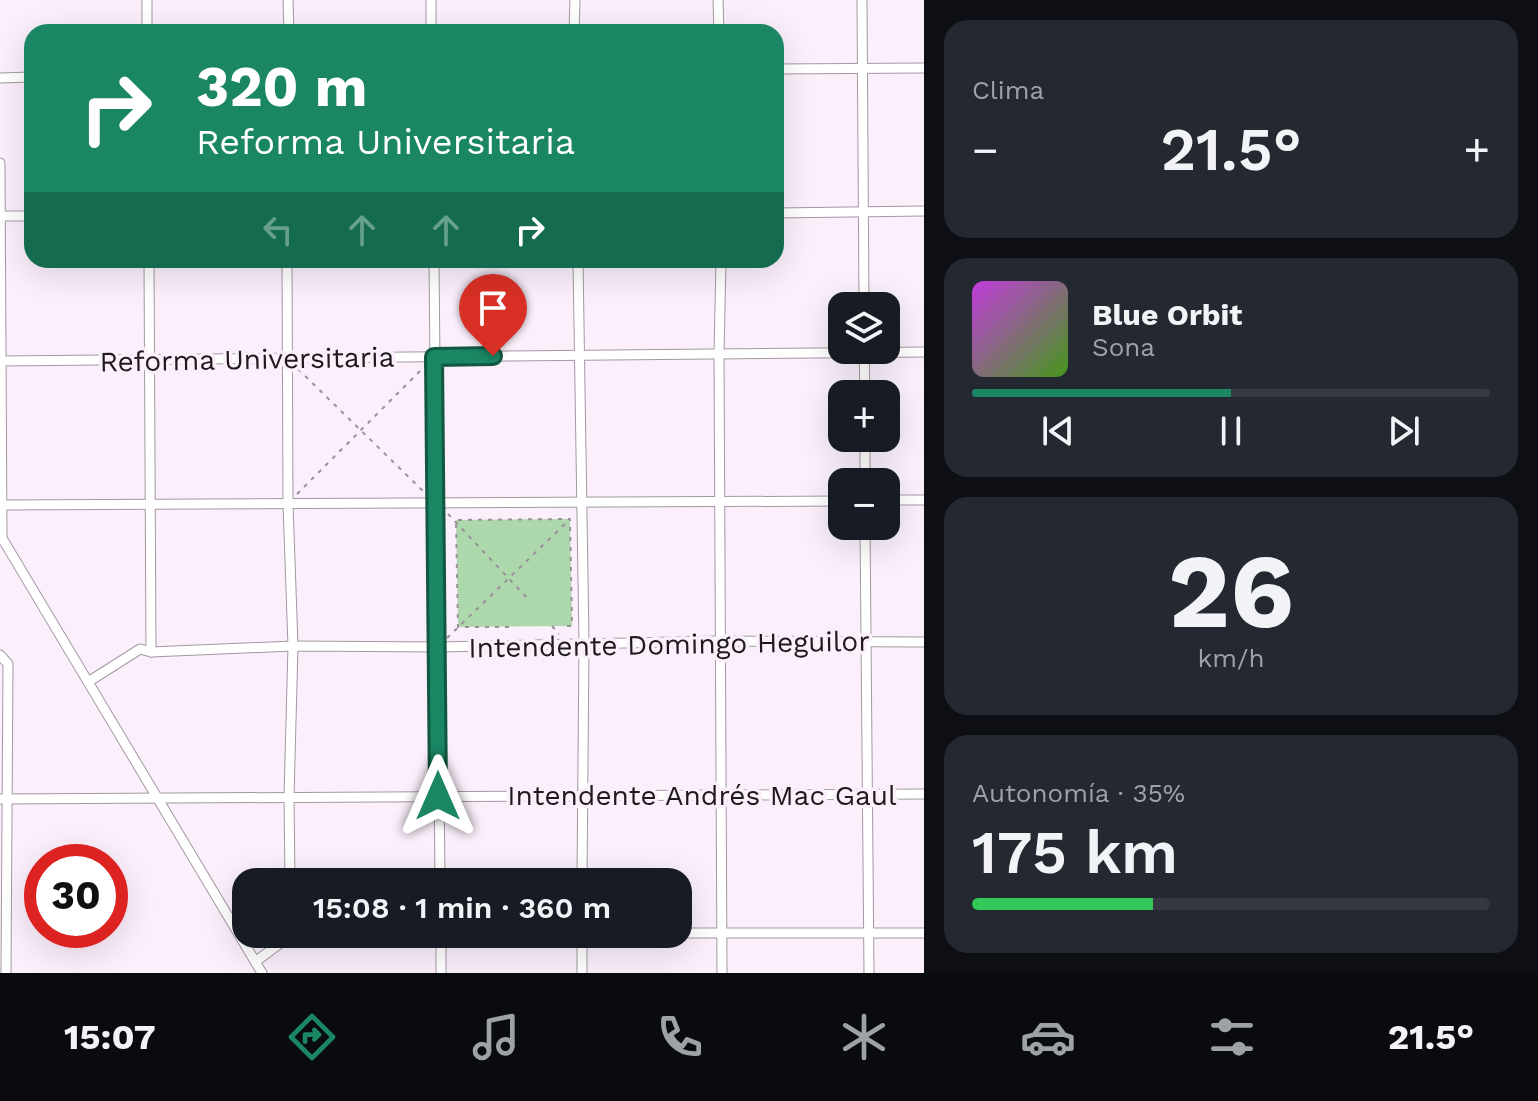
<!DOCTYPE html>
<html lang="es">
<meta charset="utf-8">
<style>
body{margin:0;font-family:"Work Sans",sans-serif;background:#242831;color:#f1f3f6;height:100vh;display:flex;flex-direction:column;font-size:30px;white-space:nowrap}
*{box-sizing:border-box;margin:0}
p{font-size:26px;color:#9ea1a6}
.icon{flex:none;width:44px;height:44px;fill:none;stroke:currentColor;stroke-width:2;stroke-linecap:round;stroke-linejoin:round}
.map{position:relative;flex:1;overflow:hidden}
.sheet{display:flex;flex-direction:column;gap:20px;padding:20px;background:#0d0f14;width:614px}
.sheet>*{flex:none}
.top-card{position:absolute;left:24px;top:24px;width:760px;height:244px;border-radius:24px;box-shadow:0 8px 32px #0002;background:#1a8664;color:#fff;overflow:hidden}
.tools{position:absolute;left:828px;top:292px;display:grid;gap:16px}
.tools a{display:grid;place-items:center;width:72px;height:72px;border-radius:16px;background:#171b24;box-shadow:0 8px 32px #0002;font-size:40px}
.speed{position:absolute;left:24px;top:844px;display:flex;gap:16px;font-size:40px;font-weight:700;text-align:center}
.speed>*{display:grid;place-content:center;width:104px;height:104px;border-radius:50%;background:#171b24;box-shadow:0 8px 32px #0002;line-height:1}
.speed .limit{border:12px solid #d22;background:#fff;color:#111}
.pin{position:absolute;display:grid;place-items:center;width:68px;height:68px;color:#fff;margin:-82px -34px;border-radius:50% 50% 50% 0;rotate:-45deg;box-shadow:0 0 8px #0007}
.pin .icon{rotate:45deg}
.me{position:absolute;width:88px;margin:-44px;rotate:0deg;stroke-linejoin:round;filter:drop-shadow(0 0 6px #0008)}
.turn{display:flex;align-items:center;gap:28px;height:168px;padding:0 40px;font-size:36px}
.turn .icon{width:104px;height:104px;stroke-width:2.5}
.turn b{display:block;font-size:56px;line-height:68px}
.lanes{display:flex;align-items:center;height:76px;padding:0 40px;background:#0003;justify-content:center;gap:40px;direction:ltr}
.lanes .off{opacity:.35}
.big{font-size:60px;font-weight:600;line-height:1.1}
.sheet .card{flex:1;display:flex;flex-direction:column;justify-content:center;gap:12px;min-width:0;padding:0 28px;border-radius:24px;background:#242831}
.sheet .dial{align-items:center;gap:0}
.dial b{font-size:104px;line-height:1}
.song{display:flex;align-items:center;gap:24px}
.cover{width:96px;height:96px;border-radius:12px;background:linear-gradient(135deg,hsl(290 70% 55%),hsl(100 70% 35%))}
.played{height:8px;border-radius:4px;background:linear-gradient(90deg,#1a8664 50%,#363941 50%)}
.keys{display:flex;justify-content:space-around;direction:ltr}
.heat{display:flex;justify-content:space-between;align-items:center;font-size:44px;direction:ltr}
.charge{height:12px;border-radius:6px;background:linear-gradient(90deg,#34c759 35%,#363941 0)}
.trip{position:absolute;left:232px;top:868px;width:460px;height:80px;border-radius:24px;background:#171b24;box-shadow:0 8px 32px #0002;font-weight:600;line-height:80px;text-align:center}
.dock{display:flex;height:128px;justify-content:space-around;align-items:center;background:#090b0e;color:#9ea1a6}
.dock .icon{width:56px;height:56px}
.dock .on{color:#1a8664}
.dock b{font-size:36px;color:#f1f3f6}
main{display:flex;flex:1;min-height:0}
.map>svg:first-child{display:block}
.green{fill:#acd8ac}
.lines{fill:none;stroke-linecap:round;stroke-linejoin:round}
.minor-casing{stroke:#a398a3;stroke-width:11}
.path{stroke:#999099;stroke-width:2;stroke-dasharray:4 6;stroke-linecap:butt}
.minor{stroke:#fff;stroke-width:9}
.route-casing{stroke:#115741;stroke-width:20}
.route{stroke:#1a8664;stroke-width:14}
.labels{text-anchor:middle;stroke-width:7;stroke-linejoin:round;paint-order:stroke}
.street-label{font-size:28px;fill:#1e191e;stroke:#fbeffb}
</style>
<main>
<div class="map">
<svg width="924" height="973" viewBox="0 0 924 973">
<rect width="100%" height="100%" fill="#fbeffb"/>
<!-- green -->
<polygon class="green" points="570,519 572,626 458,627 456,520"/>
<g class="lines">
<!-- minor casing -->
<g class="minor-casing">
<g id="minor">
<polyline points="147,0 147,32"/>
<polyline points="288,0 289,32"/>
<polyline points="718,0 719,32"/>
<polyline points="862,0 864,306"/>
<polyline points="431,32 431,0"/>
<polyline points="574,32 575,0"/>
<polyline points="776,69 924,68"/>
<polyline points="0,78 32,77"/>
<polyline points="0,163 2,538 262,973"/>
<polyline points="776,213 924,211"/>
<polyline points="0,216 32,216"/>
<polyline points="149,260 151,652"/>
<polyline points="287,260 288,504 293,646 289,797 290,882"/>
<polyline points="434,260 440,882"/>
<polyline points="578,260 584,643 582,882"/>
<polyline points="721,260 719,354 722,973"/>
<polyline points="864,350 865,394"/>
<polyline points="1,361 924,352"/>
<polyline points="865,438 865,482"/>
<polyline points="886,500 924,500"/>
<polyline points="2,505 842,501"/>
<polyline points="865,526 869,973"/>
<polyline points="0,655 8,664 6,973"/>
<polyline points="88,682 140,649 151,652 293,646 438,647 720,641 924,642"/>
<polyline points="0,799 924,794"/>
<polyline points="678,933 924,933"/>
<polyline points="441,934 441,973"/>
<polyline points="582,934 582,973"/>
<polyline points="256,961 290,936 425,934"/>
</g>
</g>
<!-- path -->
<g class="path">
<polyline points="298,369 425,493"/>
<polyline points="297,494 425,366"/>
<polyline points="448,514 529,600"/>
<polyline points="552,626 559,634"/>
<polyline points="509,627 458,627 456,520 570,519 572,626 564,626"/>
<polyline points="447,638 569,520"/>
</g>
<!-- minor -->
<use href="#minor" class="minor"/>
</g>
<g class="lines">
<!-- route casing -->
<g class="route-casing">
<polyline id="route" points="438,796 434,357 493,356"/>
</g>
<!-- route -->
<use href="#route" class="route"/>
</g>
<g class="labels">
<!-- street labels -->
<g class="street-label">
<text transform="translate(247 359) rotate(-1)" y="10">Reforma Universitaria</text>
<text transform="translate(669 644) rotate(-1)" y="10">Intendente Domingo Heguilor</text>
<text x="702" y="805">Intendente Andrés Mac Gaul</text>
</g>
</g>
</svg>
<div class="tools">
<a><svg class="icon" aria-label="layers" viewBox="0 0 24 24"><path d="M12 4l9 5-9 5-9-5zM3 14l9 5 9-5"/></svg></a>
<a>+</a>
<a>−</a>
</div>
<div class="speed"><div class="limit">30</div></div>
<div class="pin" style="left:493px;top:356px;background:#d93025"><svg class="icon" aria-label="arrive" viewBox="0 0 24 24"><path d="M6 21V4h12l-3 4 3 4H6"/></svg></div>
<svg class="me" style="left:438px;top:796px" viewBox="-20 -20 40 40"><path d="M0-17L14 15 0 8-14 15z" fill="#1a8664" stroke="#fff" stroke-width="4"/></svg>
<div class="trip">15:08 · 1 min · 360 m</div>
<div class="top-card">
<div class="turn"><svg class="icon" aria-label="right" viewBox="0 0 24 24"><path d="M7 20v-9h11M14 6l5 5-5 5"/></svg><div><b>320 m</b>Reforma Universitaria</div></div>
<div class="lanes"><svg class="icon off" aria-label="left" viewBox="0 0 24 24"><path d="M17 20v-9H6M10 6l-5 5 5 5"/></svg><svg class="icon off" aria-label="ahead" viewBox="0 0 24 24"><path d="M12 20V5M6 11l6-6 6 6"/></svg><svg class="icon off" aria-label="ahead" viewBox="0 0 24 24"><path d="M12 20V5M6 11l6-6 6 6"/></svg><svg class="icon" aria-label="right" viewBox="0 0 24 24"><path d="M7 20v-9h11M14 6l5 5-5 5"/></svg></div>
</div>
</div>
<section class="sheet">
<div class="card"><p>Clima</p>
<div class="heat"><a>−</a><b class="big">21.5°</b><a>+</a></div>
</div>
<div class="card">
<div class="song"><i class="cover"></i><div><b>Blue Orbit</b><p>Sona</p></div></div>
<div class="played"></div>
<div class="keys"><svg class="icon" aria-label="previous" viewBox="0 0 24 24"><path d="M18 5L8 12l10 7zM5 5v14"/></svg><svg class="icon" aria-label="pause" viewBox="0 0 24 24"><path d="M8 5v14M16 5v14"/></svg><svg class="icon" aria-label="next" viewBox="0 0 24 24"><path d="M6 5l10 7-10 7zM19 5v14"/></svg></div>
</div>
<div class="card dial"><b>26</b><p>km/h</p></div>
<div class="card"><p>Autonomía · 35%</p><b class="big">175 km</b><div class="charge"></div></div>
</section>
</main>
<nav class="dock">
<b>15:07</b>
<svg class="icon on" aria-label="directions" viewBox="0 0 24 24"><path d="M12 3l9 9-9 9-9-9zM9 14v-3h6M13 9l2 2-2 2"/></svg>
<svg class="icon" aria-label="music" viewBox="0 0 24 24"><path d="M9 18V5l10-2v13"/><circle cx="6" cy="18" r="3"/><circle cx="16" cy="16" r="3"/></svg>
<svg class="icon" aria-label="phone" viewBox="0 0 24 24"><path d="M5 4h4l2 5-3 2q2 4 5 5l2-3 5 2v4C11 20 4 13 5 4z"/></svg>
<svg class="icon" aria-label="climate" viewBox="0 0 24 24"><path d="M12 3v18M4 7l16 10M4 17L20 7"/></svg>
<svg class="icon" aria-label="car" viewBox="0 0 24 24"><path d="M5 17H2v-5l4-1 3-4h7l3 4 3 1v5h-3M9 17h6M6 11h13"/><circle cx="7" cy="17" r="2"/><circle cx="17" cy="17" r="2"/></svg>
<svg class="icon" aria-label="filters" viewBox="0 0 24 24"><path d="M4 7h16M4 17h16"/><circle cx="9" cy="7" r="2"/><circle cx="15" cy="17" r="2"/></svg>
<b>21.5°</b>
</nav>
